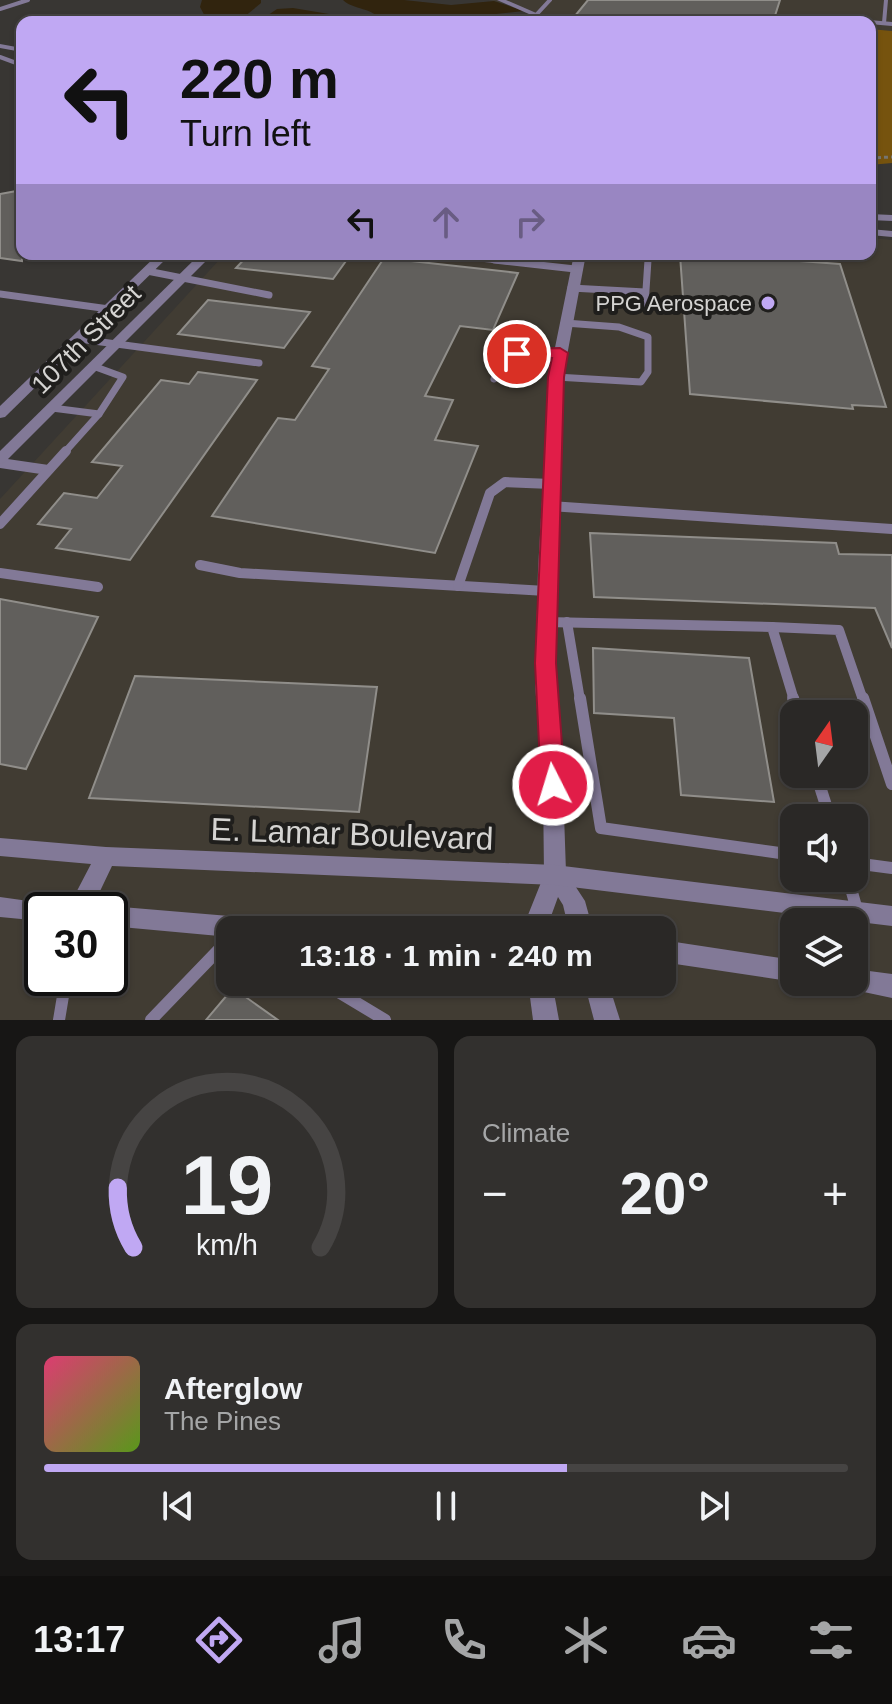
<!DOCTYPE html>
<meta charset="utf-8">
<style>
body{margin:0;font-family:Helvetica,sans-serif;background:#32302e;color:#f1f3f6;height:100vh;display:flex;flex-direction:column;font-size:30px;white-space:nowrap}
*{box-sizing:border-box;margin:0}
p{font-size:26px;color:#a5a6a7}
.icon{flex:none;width:44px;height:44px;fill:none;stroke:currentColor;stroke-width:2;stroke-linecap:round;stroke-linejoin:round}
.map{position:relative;height:1020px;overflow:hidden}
.side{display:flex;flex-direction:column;gap:16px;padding:16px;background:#171615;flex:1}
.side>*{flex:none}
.banner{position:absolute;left:16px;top:16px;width:860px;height:244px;border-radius:16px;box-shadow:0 2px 6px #0004,0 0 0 2px #464443;background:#c0a8f3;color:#111;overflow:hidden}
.needle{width:52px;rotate:14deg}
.controls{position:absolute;left:780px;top:700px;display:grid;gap:16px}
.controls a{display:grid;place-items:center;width:88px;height:88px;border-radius:16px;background:#2a2826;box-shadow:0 2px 6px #0004,0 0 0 2px #464443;font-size:40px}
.speed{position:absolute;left:24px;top:892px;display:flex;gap:16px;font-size:40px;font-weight:700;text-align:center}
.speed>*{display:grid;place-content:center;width:104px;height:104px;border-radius:50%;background:#2a2826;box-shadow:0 2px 6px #0004,0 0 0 2px #464443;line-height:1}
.speed .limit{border:4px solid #111;border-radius:12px;background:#fff;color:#111}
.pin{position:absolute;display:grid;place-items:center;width:68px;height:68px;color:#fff;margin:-34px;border:4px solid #fff;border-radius:50%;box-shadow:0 2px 8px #0007}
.me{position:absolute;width:88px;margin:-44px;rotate:355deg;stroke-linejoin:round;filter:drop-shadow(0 0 6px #0008)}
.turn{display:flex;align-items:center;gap:28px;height:168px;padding:0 32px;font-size:36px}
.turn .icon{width:104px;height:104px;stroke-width:2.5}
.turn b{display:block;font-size:56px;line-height:68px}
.lanes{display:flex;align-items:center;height:76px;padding:0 32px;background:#0003;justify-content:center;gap:40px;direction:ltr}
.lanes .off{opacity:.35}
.big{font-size:60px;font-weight:800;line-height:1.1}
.side .tile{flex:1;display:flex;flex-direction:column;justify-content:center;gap:12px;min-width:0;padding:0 28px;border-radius:16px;background:#32302e}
.side .dial{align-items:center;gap:0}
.dial svg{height:208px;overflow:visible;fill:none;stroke:#464443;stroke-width:7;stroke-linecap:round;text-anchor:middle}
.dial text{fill:#f1f3f6;stroke:none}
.song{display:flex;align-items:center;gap:24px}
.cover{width:96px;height:96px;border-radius:12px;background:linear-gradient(135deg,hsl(340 70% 55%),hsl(90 70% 35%))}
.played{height:8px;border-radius:4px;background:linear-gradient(90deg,#c0a8f3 65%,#464443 65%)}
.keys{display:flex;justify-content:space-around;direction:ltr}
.heat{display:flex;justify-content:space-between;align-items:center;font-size:44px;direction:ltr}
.side .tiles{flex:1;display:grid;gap:16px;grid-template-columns:1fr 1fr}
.tile:last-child{grid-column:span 2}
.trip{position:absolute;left:216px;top:916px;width:460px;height:80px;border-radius:16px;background:#2a2826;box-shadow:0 2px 6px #0004,0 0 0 2px #464443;font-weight:800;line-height:80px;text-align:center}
.menu{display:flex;height:128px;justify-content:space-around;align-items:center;background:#11100f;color:#a5a6a7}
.menu .icon{width:56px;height:56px}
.menu .current{color:#c0a8f3}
.menu b{font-size:36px;color:#f1f3f6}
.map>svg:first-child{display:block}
.built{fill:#413c33;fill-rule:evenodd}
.green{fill:#76530e}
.water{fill:#31240e}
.building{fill:#615f5c;stroke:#908e8a;stroke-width:2}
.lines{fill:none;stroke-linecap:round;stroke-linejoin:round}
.path{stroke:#767572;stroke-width:3;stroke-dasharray:4 3;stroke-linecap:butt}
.service-far4{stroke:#827997;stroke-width:4}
.service-far3{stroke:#827997;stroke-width:6}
.service-far2{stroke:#827997;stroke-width:7}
.service-far1{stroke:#827997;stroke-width:10}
.service{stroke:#827997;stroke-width:12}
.minor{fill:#827997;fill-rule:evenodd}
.tertiary{fill:#827997;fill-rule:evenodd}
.route{fill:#e11d48;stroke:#92132f;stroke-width:2}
.poi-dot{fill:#c0a8f3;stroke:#1f1e1c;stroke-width:3}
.labels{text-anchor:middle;stroke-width:8;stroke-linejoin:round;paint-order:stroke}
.far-poi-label{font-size:22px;fill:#d5d4d2;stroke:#1f1e1c;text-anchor:end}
.street-label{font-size:26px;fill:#d5d4d2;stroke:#1f1e1c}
.near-street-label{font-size:32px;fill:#d5d4d2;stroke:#1f1e1c}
</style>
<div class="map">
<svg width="892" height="1020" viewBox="0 0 892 1020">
<rect width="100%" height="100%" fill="#383633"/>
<!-- built -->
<g class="built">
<polygon points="488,0 892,0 892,31 870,29 870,22 546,22 512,5"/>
<path d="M870,238L892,240V1020H0V499L220,259L226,254H870ZM794,714H854V774H794ZM794,818H854V878H794ZM42,910H110V978H42ZM794,922H854V982H794ZM230,930H662V982H230Z"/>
</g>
<!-- green -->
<polygon class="green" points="870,29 892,31 892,163 870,165"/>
<!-- water -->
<g class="water">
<polygon points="202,0 261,0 261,3 238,22 208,22 200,7"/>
<path d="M343,0H404L451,5L494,1L524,11L496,14L471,22H383C373,7 353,10 343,0Z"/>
<polygon points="293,8 329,14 333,22 258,22 277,9"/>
</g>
<!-- building -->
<g class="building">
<polygon points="588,0 780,0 773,22 570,22"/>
<polygon points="22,190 22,261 0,258 0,194"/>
<polygon points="249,254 351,254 333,279 236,268"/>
<polygon points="702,254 840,264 886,407 852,405 853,409 690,394 680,255"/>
<polygon points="384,258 518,273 493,330 460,326 425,396 453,400 435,440 478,446 435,553 212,516 278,418 295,420 329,369 312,366"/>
<polygon points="208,300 310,312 284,348 178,334"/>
<polygon points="198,372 257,380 130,560 56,548 71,529 38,524 64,493 97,498 122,466 92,462 161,380 189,384"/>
<polygon points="590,533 836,543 839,554 892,555 892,648 875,608 594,597"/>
<polygon points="0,599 98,617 26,769 0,764"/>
<polygon points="593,648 749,658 774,802 681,795 674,718 594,713"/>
<polygon points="135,676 377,687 359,812 89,798"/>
<polygon points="233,988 278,1020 206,1020"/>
</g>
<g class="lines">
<!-- path -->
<polyline class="path" points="870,158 892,157"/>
<!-- service-far4 -->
<g class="service-far4">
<polyline points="0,9 28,0"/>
<polyline points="537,14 550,0"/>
<polyline points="824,18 892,24"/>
<polyline points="884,23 886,0"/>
<polyline points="0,57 19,64"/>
</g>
<!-- service-far3 -->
<g class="service-far3">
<polyline points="89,254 114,258 126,254"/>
<polyline points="181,254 204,257"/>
<polyline points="438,254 512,262"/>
<polyline points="549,254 579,257"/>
<polyline points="648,262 648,254"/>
</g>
<!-- service-far2 -->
<g class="service-far2">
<polyline points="494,260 575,269"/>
<polyline points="147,271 269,295"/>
<polyline points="571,288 645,292"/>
<polyline points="0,294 109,309"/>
<polyline points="645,305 648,260"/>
<polyline points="79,339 259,363"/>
<polyline points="556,377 641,382 648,372 648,337 619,327 565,323"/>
<polyline points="494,379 503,357 560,353"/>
<polyline points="52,408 99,414"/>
<polyline points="64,453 99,414 123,377 93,366"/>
</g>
<!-- service-far1 -->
<g class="service-far1">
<polyline points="0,463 48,470"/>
<polyline points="550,506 892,529"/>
<polyline points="0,524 66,451"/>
<polyline points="200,565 240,573 546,591"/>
<polyline points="0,573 98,587"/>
<polyline points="458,586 490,493 505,482 551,484"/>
<polyline points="546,622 772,627 794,700"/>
<polyline points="567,622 580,700"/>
<polyline points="772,627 839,630 863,700"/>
</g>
<!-- service -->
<g class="service">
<polyline points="580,698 601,828 794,855"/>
<polyline points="793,698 798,714"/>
<polyline points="863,698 892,784"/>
<polyline points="816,774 830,818"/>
<polyline points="854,863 892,868"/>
<polyline points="848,878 857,910"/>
<polyline points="322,982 385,1020"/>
<polyline points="59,1020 66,978"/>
<polyline points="151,1020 230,938"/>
</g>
<!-- minor -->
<g class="minor">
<polygon points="497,0 506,0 557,22 547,22"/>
<polygon points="574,254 586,254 563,377 556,570 555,684 563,785 566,872 585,901 593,930 569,930 563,905 558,897 546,930 522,930 544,875 543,785 535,684 538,570 549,377"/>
<polygon points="528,982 552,982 559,1020 533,1020"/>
<polygon points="584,982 608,982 620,1020 594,1020"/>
</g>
<!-- tertiary -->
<g class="tertiary">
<polygon points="0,44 22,48 22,52 0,48"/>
<polygon points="870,214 892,215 892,221 870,220"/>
<polygon points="870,229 892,231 892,237 870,235"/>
<polygon points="158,254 171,254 5,417 0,418 0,406"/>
<polygon points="200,254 213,254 5,462 0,464 0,451"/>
<polygon points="0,838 106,847 555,865 892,906 892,926 555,885 112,866 91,910 67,910 91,864 0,856"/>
<polygon points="0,897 50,904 53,910 42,910 42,921 0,917"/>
<polygon points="110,906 264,919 272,922 276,930 230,930 230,937 110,926 110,910 101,910"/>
<polygon points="662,940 794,960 795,982 662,962"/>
<polygon points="854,969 892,974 892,998 845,988 843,982 854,982"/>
</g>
</g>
<!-- route -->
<polygon class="route" points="560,348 568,353 564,377 556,663 565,785 562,792 553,795 545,792 541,785 535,663 548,377 552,358 517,358 510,354 517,349"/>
<!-- markers -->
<circle class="poi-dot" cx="768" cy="303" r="8"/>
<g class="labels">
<!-- far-poi labels -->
<g class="far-poi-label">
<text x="752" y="311">PPG Aerospace</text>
</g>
<!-- street labels -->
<g class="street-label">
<text transform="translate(86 339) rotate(-45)" y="9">107th Street</text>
</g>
<!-- near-street labels -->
<g class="near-street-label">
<text transform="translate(352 834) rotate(2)" y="11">E. Lamar Boulevard</text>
</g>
</g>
</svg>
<div class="controls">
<a><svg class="needle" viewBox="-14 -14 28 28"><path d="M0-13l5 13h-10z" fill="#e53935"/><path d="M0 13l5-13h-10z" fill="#a5a6a7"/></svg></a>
<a><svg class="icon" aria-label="sound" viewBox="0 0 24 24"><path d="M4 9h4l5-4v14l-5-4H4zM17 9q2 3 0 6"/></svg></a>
<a><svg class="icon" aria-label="layers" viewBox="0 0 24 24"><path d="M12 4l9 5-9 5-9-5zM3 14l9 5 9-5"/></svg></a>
</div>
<div class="speed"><div class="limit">30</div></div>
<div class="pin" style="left:517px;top:354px;background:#d93025"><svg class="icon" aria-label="arrive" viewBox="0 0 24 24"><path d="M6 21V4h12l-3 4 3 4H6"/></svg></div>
<svg class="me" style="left:553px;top:785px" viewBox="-20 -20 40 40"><circle r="17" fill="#e11d48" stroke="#fff" stroke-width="3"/><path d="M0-11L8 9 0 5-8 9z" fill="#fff"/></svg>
<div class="trip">13:18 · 1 min · 240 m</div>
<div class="banner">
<div class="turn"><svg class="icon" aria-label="left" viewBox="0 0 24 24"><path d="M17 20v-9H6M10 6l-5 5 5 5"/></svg><div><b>220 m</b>Turn left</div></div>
<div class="lanes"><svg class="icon" aria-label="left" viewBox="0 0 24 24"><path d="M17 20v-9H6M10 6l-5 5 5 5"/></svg><svg class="icon off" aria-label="ahead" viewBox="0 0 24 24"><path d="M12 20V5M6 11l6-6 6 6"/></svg><svg class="icon off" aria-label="right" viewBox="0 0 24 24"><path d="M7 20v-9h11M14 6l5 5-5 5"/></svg></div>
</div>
</div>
<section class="side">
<div class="tiles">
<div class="tile dial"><svg viewBox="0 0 100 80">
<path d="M14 69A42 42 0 1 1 86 69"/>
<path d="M14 69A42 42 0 0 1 8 46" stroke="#c0a8f3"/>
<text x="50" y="56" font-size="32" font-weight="700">19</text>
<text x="50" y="72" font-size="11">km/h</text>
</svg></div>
<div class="tile"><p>Climate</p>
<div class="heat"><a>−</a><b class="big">20°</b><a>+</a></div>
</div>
<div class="tile">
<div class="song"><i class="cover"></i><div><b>Afterglow</b><p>The Pines</p></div></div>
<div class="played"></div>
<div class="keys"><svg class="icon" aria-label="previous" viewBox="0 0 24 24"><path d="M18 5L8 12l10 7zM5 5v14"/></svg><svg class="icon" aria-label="pause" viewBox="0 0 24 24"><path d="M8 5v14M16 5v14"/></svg><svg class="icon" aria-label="next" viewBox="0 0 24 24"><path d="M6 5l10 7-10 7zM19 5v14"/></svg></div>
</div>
</div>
</section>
<nav class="menu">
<b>13:17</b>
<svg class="icon current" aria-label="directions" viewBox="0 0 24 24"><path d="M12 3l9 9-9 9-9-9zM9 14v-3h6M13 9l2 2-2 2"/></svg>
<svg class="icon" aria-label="music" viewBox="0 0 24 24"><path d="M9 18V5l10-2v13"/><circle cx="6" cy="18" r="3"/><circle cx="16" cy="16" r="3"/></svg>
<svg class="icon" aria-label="phone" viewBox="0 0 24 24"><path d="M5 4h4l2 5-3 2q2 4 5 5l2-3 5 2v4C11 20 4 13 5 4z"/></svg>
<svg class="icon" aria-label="climate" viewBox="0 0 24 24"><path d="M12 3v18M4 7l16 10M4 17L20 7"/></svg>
<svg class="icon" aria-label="car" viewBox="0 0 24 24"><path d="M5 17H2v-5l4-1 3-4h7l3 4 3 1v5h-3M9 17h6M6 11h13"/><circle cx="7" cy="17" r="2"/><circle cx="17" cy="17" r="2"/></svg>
<svg class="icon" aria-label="filters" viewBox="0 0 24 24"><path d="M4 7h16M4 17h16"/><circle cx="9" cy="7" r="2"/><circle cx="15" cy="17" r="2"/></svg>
</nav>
